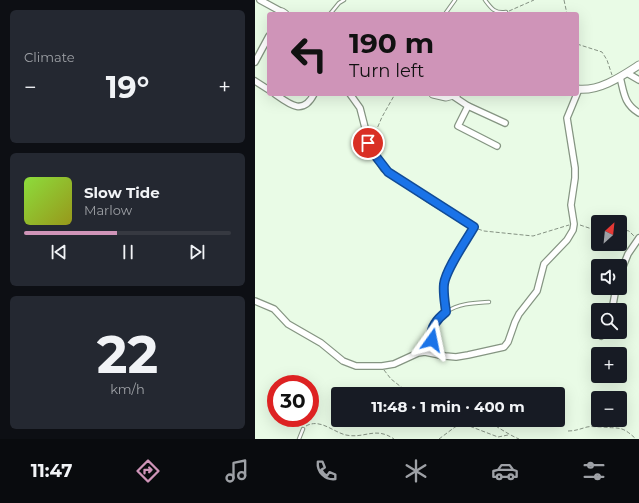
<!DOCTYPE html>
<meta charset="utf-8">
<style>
body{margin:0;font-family:Montserrat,sans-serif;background:#242831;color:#f1f3f6;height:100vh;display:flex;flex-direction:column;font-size:15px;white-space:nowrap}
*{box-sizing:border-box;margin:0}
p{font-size:13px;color:#9ea1a6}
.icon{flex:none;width:22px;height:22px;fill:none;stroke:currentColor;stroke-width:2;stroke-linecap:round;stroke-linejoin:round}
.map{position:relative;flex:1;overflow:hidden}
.details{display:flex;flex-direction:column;gap:10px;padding:10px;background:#0d0f14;width:255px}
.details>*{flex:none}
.hud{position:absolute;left:12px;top:12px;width:312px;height:84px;border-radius:4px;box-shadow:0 4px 16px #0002;background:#cf94b8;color:#111;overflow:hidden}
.needle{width:26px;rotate:27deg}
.controls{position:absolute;left:336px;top:215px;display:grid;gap:8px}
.controls a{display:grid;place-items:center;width:36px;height:36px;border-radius:4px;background:#171b24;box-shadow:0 4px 16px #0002;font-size:20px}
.speed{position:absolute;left:12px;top:375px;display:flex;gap:8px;font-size:20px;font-weight:700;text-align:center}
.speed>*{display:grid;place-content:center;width:52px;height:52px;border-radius:50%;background:#171b24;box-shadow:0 4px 16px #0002;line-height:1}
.speed .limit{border:6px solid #d22;background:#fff;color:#111}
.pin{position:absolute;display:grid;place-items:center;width:34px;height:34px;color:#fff;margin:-17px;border:2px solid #fff;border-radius:50%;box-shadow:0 1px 4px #0007}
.me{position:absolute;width:44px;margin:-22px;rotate:12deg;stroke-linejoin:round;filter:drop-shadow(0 0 3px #0008)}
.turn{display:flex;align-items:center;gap:14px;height:84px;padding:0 16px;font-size:18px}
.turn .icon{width:52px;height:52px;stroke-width:2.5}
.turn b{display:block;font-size:28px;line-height:34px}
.big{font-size:30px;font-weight:700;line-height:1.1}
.details .card{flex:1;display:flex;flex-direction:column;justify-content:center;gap:6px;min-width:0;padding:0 14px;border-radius:6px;background:#242831}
.details .dial{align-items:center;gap:0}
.dial b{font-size:52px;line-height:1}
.song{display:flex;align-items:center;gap:12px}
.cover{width:48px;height:48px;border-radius:6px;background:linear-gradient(135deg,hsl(90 70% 55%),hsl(60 70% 35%))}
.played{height:4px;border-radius:2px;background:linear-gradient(90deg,#cf94b8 45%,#363941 45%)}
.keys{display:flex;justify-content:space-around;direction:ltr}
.heat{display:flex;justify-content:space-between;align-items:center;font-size:22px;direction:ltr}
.trip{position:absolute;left:76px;top:387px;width:234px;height:40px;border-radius:4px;background:#171b24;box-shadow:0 4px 16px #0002;font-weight:700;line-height:40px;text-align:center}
.menu{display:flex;height:64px;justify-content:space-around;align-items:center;background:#090b0e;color:#9ea1a6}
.menu .icon{width:28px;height:28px}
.menu .active{color:#cf94b8}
.menu b{font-size:18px;color:#f1f3f6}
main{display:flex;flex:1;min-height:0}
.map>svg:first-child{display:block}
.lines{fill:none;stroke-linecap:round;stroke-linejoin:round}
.service-casing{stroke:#859582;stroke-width:4.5}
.minor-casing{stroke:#859582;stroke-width:8}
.tertiary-casing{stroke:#859582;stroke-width:9}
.path{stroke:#859283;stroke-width:1;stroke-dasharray:4 2;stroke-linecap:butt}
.service{stroke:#fff;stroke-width:2.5}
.minor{stroke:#fff;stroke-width:5.5}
.tertiary{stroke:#fff;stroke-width:7}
.route-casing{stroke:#114b97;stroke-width:10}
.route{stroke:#1a73e8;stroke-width:7}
</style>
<main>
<section class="details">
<div class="card"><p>Climate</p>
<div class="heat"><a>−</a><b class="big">19°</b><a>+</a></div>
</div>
<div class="card">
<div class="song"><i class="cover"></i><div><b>Slow Tide</b><p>Marlow</p></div></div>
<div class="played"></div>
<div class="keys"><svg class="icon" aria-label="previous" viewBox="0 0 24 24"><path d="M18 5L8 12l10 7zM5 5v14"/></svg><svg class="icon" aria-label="pause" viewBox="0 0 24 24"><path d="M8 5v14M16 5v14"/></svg><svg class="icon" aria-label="next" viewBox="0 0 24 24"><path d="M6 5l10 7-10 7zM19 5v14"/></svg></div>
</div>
<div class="card dial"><b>22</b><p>km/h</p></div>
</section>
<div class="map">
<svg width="384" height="439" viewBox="0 0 384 439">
<rect width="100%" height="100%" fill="#e9fbe6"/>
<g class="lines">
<!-- service casing -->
<g class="service-casing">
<g id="service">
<path d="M230,0C236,8 240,14 251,12"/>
<polyline points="75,14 84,3 89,0"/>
<polyline points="190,14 200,0"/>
<path d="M191,312C205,303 219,303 234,302"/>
<polyline points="44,439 48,429"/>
</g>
</g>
<!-- minor casing -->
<g class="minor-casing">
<g id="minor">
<polyline points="5,0 27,12 26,14"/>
<polyline points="0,62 14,36"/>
<polyline points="372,73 384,80"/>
<path d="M365,77C369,93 369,104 384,113"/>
<polyline points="0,81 14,90"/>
<path d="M20,94C34,104 48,116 59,94"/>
<path d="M95,94L105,108L115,147L129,169L172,198L219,227C211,241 191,269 189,284C188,294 190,303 191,312C172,328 174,335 185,355"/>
<polyline points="198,96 213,106 250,123"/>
<polyline points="213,106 203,126 242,146"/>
<polyline points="365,274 373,254 384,238"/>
<polyline points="0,301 19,309 33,324 66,343 88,361 101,366 127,366 139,364 163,353 170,352 190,356 201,357 213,355 249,347 253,342 260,322 264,314 282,291 289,264 312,240 318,230 319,224 316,205 320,178 320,168 312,118 324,89"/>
<polyline points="357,310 361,288"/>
<polyline points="346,336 348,332"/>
</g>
</g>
<!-- tertiary casing -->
<g class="tertiary-casing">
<g id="tertiary">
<polyline points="27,12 30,14"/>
<path d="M322,89C344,92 367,76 384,65"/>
<polyline points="178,94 191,97 202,94"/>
</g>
</g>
<!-- path -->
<g class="path">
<polyline points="309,0 312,14"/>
<polyline points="254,11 279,0"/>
<polyline points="322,44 347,52 352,60 357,75"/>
<polyline points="118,138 127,117 140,94"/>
<polyline points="325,225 343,231"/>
<polyline points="223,229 229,231 278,236 314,225"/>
<polyline points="365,229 374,231 379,236"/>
<polyline points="129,370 136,379 155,394"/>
<path d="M230,420C242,426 252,434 264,439"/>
<path d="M51,426C65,418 78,432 91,435C110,439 120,426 139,439"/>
<path d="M313,431C320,431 325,429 332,427C337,426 342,427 347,427C365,429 366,425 381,439"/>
<polyline points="184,439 200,427 209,424 243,437 253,435"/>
</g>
<!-- service -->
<use href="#service" class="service"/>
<!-- minor -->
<use href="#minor" class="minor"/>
<!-- tertiary -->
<use href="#tertiary" class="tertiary"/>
</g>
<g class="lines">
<!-- route casing -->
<g class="route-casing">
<path id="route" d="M113,143L119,154L133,172L219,227C211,241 191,269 189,284C188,294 190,303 191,312C182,319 174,328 177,340"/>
</g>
<!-- route -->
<use href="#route" class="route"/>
</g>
</svg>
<div class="controls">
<a><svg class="needle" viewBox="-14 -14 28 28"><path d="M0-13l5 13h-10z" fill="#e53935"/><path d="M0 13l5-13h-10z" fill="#9ea1a6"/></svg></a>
<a><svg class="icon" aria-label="sound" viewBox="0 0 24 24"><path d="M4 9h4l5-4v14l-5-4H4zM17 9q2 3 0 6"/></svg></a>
<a><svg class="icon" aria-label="search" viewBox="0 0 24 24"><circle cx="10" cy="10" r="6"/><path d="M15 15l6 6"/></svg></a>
<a>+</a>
<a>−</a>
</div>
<div class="speed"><div class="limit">30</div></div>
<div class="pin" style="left:113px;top:143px;background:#d93025"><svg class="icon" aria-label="arrive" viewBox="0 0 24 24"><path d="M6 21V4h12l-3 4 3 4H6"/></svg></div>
<svg class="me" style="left:177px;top:340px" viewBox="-20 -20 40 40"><path d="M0-17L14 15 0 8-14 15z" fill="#1a73e8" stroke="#fff" stroke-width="4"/></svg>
<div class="trip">11:48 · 1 min · 400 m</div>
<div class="hud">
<div class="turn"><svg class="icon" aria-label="left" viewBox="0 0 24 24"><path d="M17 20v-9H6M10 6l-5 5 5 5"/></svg><div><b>190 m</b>Turn left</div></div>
</div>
</div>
</main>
<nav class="menu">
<b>11:47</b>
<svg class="icon active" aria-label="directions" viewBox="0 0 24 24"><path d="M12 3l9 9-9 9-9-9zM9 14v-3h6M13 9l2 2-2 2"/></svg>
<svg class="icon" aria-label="music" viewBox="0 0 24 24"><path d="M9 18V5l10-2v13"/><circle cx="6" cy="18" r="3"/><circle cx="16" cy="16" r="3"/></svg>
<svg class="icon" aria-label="phone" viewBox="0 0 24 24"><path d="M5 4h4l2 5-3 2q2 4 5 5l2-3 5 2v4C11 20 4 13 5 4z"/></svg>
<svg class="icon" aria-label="climate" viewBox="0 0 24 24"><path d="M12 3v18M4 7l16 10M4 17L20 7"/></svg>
<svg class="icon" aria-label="car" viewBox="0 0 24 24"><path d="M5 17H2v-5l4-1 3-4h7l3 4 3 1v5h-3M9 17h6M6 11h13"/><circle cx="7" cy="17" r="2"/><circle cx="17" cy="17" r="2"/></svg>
<svg class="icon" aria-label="filters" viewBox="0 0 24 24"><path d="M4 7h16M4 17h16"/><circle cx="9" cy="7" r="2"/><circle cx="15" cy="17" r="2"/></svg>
</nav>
